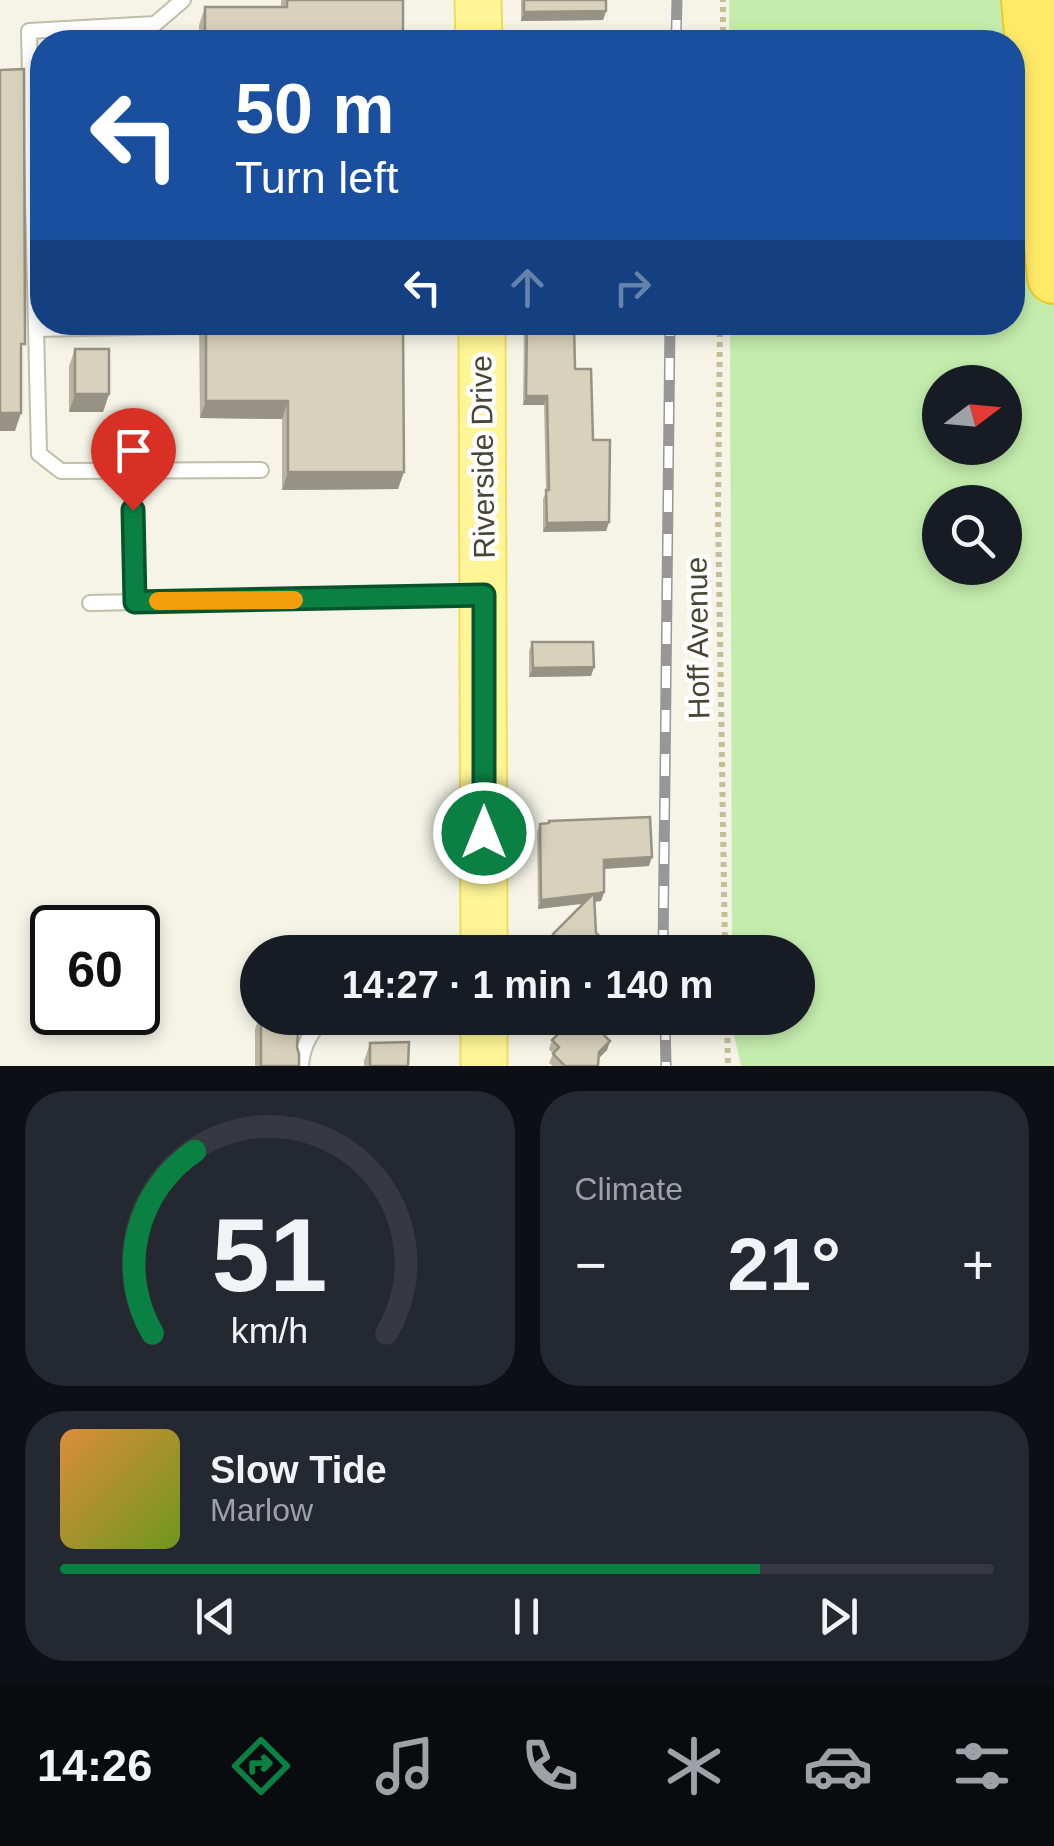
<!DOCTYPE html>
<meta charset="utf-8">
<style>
body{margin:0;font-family:Arial,sans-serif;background:#242831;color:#f1f3f6;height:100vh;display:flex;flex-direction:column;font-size:38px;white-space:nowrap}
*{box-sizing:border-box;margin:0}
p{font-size:32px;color:#9ea1a6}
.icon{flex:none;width:55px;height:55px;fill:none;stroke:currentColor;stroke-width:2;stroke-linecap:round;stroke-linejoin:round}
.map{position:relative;height:1066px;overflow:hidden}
.drawer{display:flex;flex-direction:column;gap:25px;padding:25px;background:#0d0f14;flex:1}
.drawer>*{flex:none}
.banner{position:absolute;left:30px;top:30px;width:995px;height:305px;border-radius:40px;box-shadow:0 5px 15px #0003;background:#1a4fa0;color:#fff;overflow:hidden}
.needle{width:65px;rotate:74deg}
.tools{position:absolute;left:922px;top:365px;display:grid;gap:20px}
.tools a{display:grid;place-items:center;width:100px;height:100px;border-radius:50%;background:#171b24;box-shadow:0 5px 15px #0003;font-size:50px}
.speed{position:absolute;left:30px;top:905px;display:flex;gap:20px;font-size:50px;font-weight:700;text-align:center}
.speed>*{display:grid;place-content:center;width:130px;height:130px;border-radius:50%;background:#171b24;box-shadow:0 5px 15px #0003;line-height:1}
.speed .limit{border:5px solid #111;border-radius:15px;background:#fff;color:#111}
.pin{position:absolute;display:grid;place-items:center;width:85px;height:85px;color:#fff;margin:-102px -42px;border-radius:50% 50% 50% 0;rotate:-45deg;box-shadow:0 0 10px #0007}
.pin .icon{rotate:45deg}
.me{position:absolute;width:110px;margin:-55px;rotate:0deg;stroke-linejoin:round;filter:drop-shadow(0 0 8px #0008)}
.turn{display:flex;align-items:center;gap:35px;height:210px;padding:0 40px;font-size:45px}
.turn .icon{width:130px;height:130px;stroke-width:2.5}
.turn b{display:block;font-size:70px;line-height:85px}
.lanes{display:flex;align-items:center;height:95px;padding:0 40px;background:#0003;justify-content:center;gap:50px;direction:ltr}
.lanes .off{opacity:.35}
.big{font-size:75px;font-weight:700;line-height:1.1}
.drawer .card{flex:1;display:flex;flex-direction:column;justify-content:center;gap:15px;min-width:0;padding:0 35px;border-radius:40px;background:#242831}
.drawer .dial{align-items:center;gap:0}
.dial svg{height:260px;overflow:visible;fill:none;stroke:#363941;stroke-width:7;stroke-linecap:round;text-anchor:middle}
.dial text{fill:#f1f3f6;stroke:none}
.song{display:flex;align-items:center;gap:30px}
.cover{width:120px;height:120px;border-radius:15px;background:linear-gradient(135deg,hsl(30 70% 55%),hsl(80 70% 35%))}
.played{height:10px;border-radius:5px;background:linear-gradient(90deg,#0b8043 75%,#363941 75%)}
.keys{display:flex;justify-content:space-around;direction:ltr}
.heat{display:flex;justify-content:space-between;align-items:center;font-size:55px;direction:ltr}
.drawer .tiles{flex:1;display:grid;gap:25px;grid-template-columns:1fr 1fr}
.card:last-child{grid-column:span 2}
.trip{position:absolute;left:240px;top:935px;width:575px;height:100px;border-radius:50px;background:#171b24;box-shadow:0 5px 15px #0003;font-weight:700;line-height:100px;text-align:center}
.tabs{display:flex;height:160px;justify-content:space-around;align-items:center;background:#090b0e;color:#9ea1a6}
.tabs .icon{width:70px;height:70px}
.tabs .active{color:#0b8043}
.tabs b{font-size:45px;color:#f1f3f6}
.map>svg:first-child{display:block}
.green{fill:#c4edad;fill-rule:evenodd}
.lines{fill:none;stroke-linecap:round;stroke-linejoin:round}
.lane-casing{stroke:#c1bea9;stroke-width:18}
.primary-casing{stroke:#eede5c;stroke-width:49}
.highway-casing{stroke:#ebc92b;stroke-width:56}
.path{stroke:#c5be99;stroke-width:6;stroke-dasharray:5 5;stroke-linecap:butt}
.lane{stroke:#fff;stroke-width:14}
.primary{stroke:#fff596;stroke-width:45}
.highway{stroke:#ffea68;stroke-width:52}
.rail-casing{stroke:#979797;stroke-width:11}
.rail{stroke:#fff;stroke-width:8;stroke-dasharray:22;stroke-linecap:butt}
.wall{fill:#bab5a2}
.shaded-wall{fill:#979384}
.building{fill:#d8d2bc;stroke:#979384;stroke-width:2.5}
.route-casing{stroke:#07532c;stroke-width:25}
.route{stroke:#0b8043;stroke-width:18}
.slow{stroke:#f59e0b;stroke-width:18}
.labels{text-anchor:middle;stroke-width:9;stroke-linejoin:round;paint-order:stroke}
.street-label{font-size:30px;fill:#494535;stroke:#fff}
</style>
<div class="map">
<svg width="1054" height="1066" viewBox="0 0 1054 1066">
<rect width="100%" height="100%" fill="#f5f4e7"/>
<!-- green -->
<path class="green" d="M729,0H1054V1066H741L733,1031V1018H798V952H732L730,323L1012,322V42H729ZM940,382H1005V448H940ZM940,502H1005V568H940Z"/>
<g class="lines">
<!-- lane casing -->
<g class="lane-casing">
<g id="lane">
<polyline points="183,0 155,24 29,31 39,454 61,471 261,470"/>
<polyline points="36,329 180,326"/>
<polyline points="133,510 135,602"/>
<polyline points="90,603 475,595"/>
<path d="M301,1066C302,1048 312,1024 330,1018"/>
</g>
</g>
<!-- primary casing -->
<g class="primary-casing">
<g id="primary">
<polyline points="478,0 479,42"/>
<polyline points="482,322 484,952"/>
<polyline points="484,1018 484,1066"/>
</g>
</g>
<!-- highway casing -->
<g class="highway-casing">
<polyline id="highway" points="1028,0 1054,277"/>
</g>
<!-- path -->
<g class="path">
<polyline points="723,42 723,0"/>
<polyline points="720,322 718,511 725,952"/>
<polyline points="727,1018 728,1066"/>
</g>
<!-- lane -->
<use href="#lane" class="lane"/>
<!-- primary -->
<use href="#primary" class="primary"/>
<!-- highway -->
<use href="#highway" class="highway"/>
<!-- rail casing -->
<g class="rail-casing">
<g id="rail">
<polyline points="676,42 677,0"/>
<polyline points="663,952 670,322"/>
<polyline points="665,1018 666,1066"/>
</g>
</g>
<!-- rail -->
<use href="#rail" class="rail"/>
</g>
<!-- wall -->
<g class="wall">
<polygon points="281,0 403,0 403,42 199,42 199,25 205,7 281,7"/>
<polygon points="521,0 606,0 606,11 603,20 521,21"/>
<polygon points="199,322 403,322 398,489 282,490 282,419 200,418"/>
<polygon points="524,322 574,322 575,369 593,440 609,522 606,531 543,532 543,499 546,492 544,405 523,405"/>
<polygon points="75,349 109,394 103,412 69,412 69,366"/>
<polygon points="532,642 594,667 591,676 529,677 529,651"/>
<polygon points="549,821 649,866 604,869 604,892 601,901 595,902 596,933 608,952 550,952 553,945 550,942 553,934 583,903 538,909 537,832 540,824 548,823"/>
<polygon points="259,1018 299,1018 297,1047 299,1066 255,1066 255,1029"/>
<polygon points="552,1040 610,1041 607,1050 599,1058 598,1066 553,1066 549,1063 553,1054 549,1049"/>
<polygon points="370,1043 408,1066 364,1066 364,1061"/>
</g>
<!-- shaded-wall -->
<g class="shaded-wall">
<polygon points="606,11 603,20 521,21 524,12"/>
<polygon points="75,394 109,394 103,412 69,412"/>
<polygon points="526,396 547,396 544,405 523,405"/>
<polygon points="206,401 288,401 282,419 200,418"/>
<polygon points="0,413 21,413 15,431 0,431"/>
<polygon points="288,472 404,472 398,489 282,490"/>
<polygon points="609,522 606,531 543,532 547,523"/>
<polygon points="594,667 591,676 529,677 533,668"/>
<polygon points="652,857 649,866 601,869 604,860"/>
<polygon points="604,892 601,901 591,902 594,894"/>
<polygon points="593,894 590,903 538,909 541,900"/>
<polygon points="610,1041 607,1050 596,1061 599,1052"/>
</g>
<!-- building -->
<g class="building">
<polygon points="287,0 403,0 403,42 205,42 205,7 287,7"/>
<polygon points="524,0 606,0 606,11 524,12"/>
<polygon points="581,32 589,42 568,42"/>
<polygon points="24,69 25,344 21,344 21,413 0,413 0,70"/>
<polygon points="206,322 403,322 404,472 288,472 288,401 206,401"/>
<polygon points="527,322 574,322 575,369 591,369 593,440 610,440 609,522 547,523 546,490 549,490 547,396 526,396"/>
<rect x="75" y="349" width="34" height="45"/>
<polygon points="532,642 593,642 594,667 533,668"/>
<polygon points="650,817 652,857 604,860 604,892 594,894 596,933 610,946 604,952 558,952 552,947 559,940 553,934 593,894 541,900 540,824 549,823 549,821"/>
<polygon points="261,1018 299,1018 297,1047 299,1054 299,1066 261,1066"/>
<polygon points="574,1018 587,1018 610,1041 599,1052 598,1066 565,1066 553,1054 559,1047 552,1040"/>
<polygon points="409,1042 408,1066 370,1066 370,1043"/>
</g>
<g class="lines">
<!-- route casing -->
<g class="route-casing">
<polyline id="route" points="133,510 135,602 484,595 484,833"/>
</g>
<!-- route -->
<use href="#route" class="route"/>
<!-- slow -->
<polyline class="slow" points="158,601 294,600"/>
</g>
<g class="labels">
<!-- street labels -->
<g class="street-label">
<text transform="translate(483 457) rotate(-91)" y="10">Riverside Drive</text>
<text transform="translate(698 638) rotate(-91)" y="10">Hoff Avenue</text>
</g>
</g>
</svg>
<div class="tools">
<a><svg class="needle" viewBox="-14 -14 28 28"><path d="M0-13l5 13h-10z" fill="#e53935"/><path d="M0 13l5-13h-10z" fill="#9ea1a6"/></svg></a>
<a><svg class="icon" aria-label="search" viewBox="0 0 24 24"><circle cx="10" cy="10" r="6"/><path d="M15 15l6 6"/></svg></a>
</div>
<div class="speed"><div class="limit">60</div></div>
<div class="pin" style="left:133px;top:510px;background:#d93025"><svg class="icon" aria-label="arrive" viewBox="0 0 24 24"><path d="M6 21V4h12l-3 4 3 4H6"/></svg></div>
<svg class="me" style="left:484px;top:833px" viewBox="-20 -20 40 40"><circle r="17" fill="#0b8043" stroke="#fff" stroke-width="3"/><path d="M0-11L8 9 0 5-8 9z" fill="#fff"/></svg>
<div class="trip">14:27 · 1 min · 140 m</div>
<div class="banner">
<div class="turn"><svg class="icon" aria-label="left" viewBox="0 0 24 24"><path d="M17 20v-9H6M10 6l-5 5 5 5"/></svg><div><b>50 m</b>Turn left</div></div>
<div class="lanes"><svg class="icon" aria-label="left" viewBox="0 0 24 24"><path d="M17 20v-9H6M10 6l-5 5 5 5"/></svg><svg class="icon off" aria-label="ahead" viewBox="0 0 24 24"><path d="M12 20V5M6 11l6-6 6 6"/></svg><svg class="icon off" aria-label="right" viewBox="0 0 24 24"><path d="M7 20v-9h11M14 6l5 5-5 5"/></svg></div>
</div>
</div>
<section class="drawer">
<div class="tiles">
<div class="card dial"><svg viewBox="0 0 100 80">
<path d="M14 69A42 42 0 1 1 86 69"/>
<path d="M14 69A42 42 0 0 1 27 13" stroke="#0b8043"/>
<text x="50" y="56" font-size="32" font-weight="700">51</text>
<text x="50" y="72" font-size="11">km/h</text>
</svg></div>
<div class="card"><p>Climate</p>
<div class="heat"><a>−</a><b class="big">21°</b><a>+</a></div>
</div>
<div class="card">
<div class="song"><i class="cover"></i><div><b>Slow Tide</b><p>Marlow</p></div></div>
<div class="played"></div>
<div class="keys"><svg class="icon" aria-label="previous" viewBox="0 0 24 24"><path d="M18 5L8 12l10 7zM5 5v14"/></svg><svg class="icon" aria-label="pause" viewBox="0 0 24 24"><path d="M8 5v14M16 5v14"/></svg><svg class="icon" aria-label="next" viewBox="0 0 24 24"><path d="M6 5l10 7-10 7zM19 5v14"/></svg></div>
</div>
</div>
</section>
<nav class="tabs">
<b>14:26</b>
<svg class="icon active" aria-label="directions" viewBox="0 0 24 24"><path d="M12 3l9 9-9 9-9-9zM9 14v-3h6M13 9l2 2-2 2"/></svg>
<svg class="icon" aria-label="music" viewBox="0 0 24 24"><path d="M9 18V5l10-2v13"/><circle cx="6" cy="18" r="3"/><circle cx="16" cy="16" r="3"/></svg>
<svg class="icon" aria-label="phone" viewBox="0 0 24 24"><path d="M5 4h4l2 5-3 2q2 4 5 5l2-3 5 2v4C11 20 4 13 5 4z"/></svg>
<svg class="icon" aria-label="climate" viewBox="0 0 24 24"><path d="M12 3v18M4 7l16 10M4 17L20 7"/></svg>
<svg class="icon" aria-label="car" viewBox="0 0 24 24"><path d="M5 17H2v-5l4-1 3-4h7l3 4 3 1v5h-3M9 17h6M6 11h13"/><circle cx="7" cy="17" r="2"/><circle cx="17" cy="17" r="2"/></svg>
<svg class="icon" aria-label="filters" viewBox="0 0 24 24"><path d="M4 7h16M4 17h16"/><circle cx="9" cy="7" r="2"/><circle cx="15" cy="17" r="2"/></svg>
</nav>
